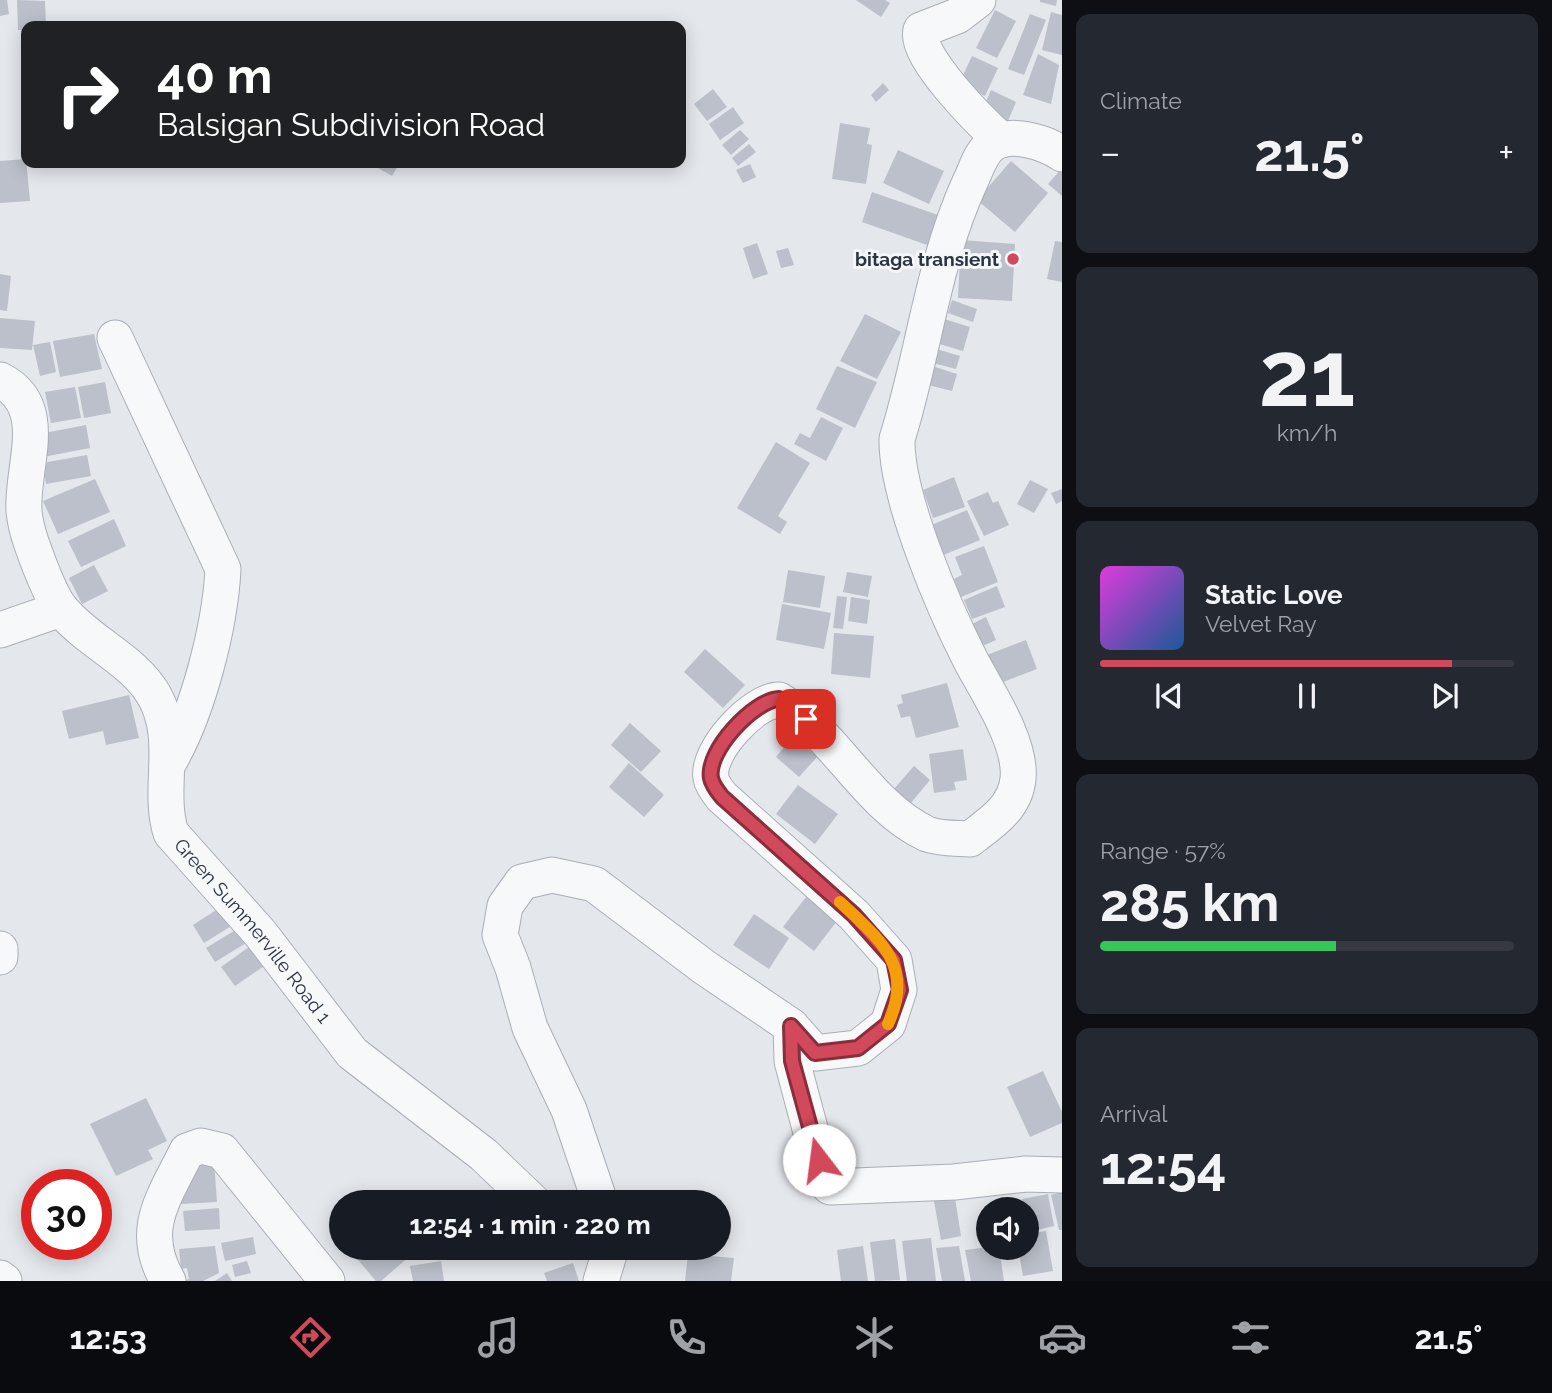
<!DOCTYPE html>
<meta charset="utf-8">
<style>
body{margin:0;font-family:Raleway,sans-serif;background:#242831;color:#f1f3f6;height:100vh;display:flex;flex-direction:column;font-size:26px;white-space:nowrap}
*{box-sizing:border-box;margin:0}
p{font-size:23px;color:#9ea1a6}
.icon{flex:none;width:38px;height:38px;fill:none;stroke:currentColor;stroke-width:2;stroke-linecap:round;stroke-linejoin:round}
.map{position:relative;flex:1;overflow:hidden}
.details{display:flex;flex-direction:column;gap:14px;padding:14px;background:#0d0f14;width:490px}
.details>*{flex:none}
.banner{position:absolute;left:21px;top:21px;width:665px;height:147px;border-radius:14px;box-shadow:0 4px 18px #0003;background:#202124;color:#fff;overflow:hidden}
.buttons{position:absolute;left:976px;top:1197px;display:grid;gap:14px}
.buttons a{display:grid;place-items:center;width:63px;height:63px;border-radius:50%;background:#171b24;box-shadow:0 4px 18px #0003;font-size:35px}
.speed{position:absolute;left:21px;top:1169px;display:flex;gap:14px;font-size:35px;font-weight:700;text-align:center}
.speed>*{display:grid;place-content:center;width:91px;height:91px;border-radius:50%;background:#171b24;box-shadow:0 4px 18px #0003;line-height:1}
.speed .limit{border:10px solid #d22;background:#fff;color:#111}
.pin{position:absolute;display:grid;place-items:center;width:60px;height:60px;color:#fff;margin:-30px;border-radius:14px;box-shadow:0 4px 10px #0006}
.me{position:absolute;width:77px;margin:-38px;rotate:345deg;stroke-linejoin:round;filter:drop-shadow(0 0 5px #0008)}
.turn{display:flex;align-items:center;gap:24px;height:147px;padding:0 21px;font-size:32px}
.turn .icon{width:91px;height:91px;stroke-width:2.5}
.turn b{display:block;font-size:49px;line-height:60px}
.big{font-size:52px;font-weight:700;line-height:1.1}
.details .card{flex:1;display:flex;flex-direction:column;justify-content:center;gap:10px;min-width:0;padding:0 24px;border-radius:14px;background:#242831}
.details .dial{align-items:center;gap:0}
.dial b{font-size:91px;line-height:1}
.song{display:flex;align-items:center;gap:21px}
.cover{width:84px;height:84px;border-radius:10px;background:linear-gradient(135deg,hsl(300 70% 55%),hsl(210 70% 35%))}
.played{height:7px;border-radius:4px;background:linear-gradient(90deg,#d1495b 85%,#363941 85%)}
.keys{display:flex;justify-content:space-around;direction:ltr}
.heat{display:flex;justify-content:space-between;align-items:center;font-size:38px;direction:ltr}
.charge{height:10px;border-radius:5px;background:linear-gradient(90deg,#34c759 57%,#363941 0)}
.trip{position:absolute;left:329px;top:1190px;width:402px;height:70px;border-radius:35px;background:#171b24;box-shadow:0 4px 18px #0003;font-weight:700;line-height:70px;text-align:center}
.menu{display:flex;height:112px;justify-content:space-around;align-items:center;background:#090b0e;color:#9ea1a6}
.menu .icon{width:49px;height:49px}
.menu .active{color:#d1495b}
.menu b{font-size:32px;color:#f1f3f6}
main{display:flex;flex:1;min-height:0}
.map>svg:first-child{display:block}
.building{fill:#bbc0ca}
.lines{fill:none;stroke-linecap:round;stroke-linejoin:round}
.minor-casing{stroke:#a9aeb7;stroke-width:37}
.minor{stroke:#f7f8fa;stroke-width:35}
.route-casing{stroke:#882f3b;stroke-width:18}
.route{stroke:#d1495b;stroke-width:12}
.slow{stroke:#f59e0b;stroke-width:12}
.poi-dot{fill:#d1495b;stroke:#f4f6f9;stroke-width:2.5}
.labels{text-anchor:middle;stroke-width:6;stroke-linejoin:round;paint-order:stroke}
.poi-label{font-size:19px;font-weight:bold;fill:#2b3445;stroke:#f4f6f9;text-anchor:end}
.street-label{font-size:19px;fill:#2b3445;stroke:#f4f6f9}
</style>
<main>
<div class="map">
<svg width="1062" height="1281" viewBox="0 0 1062 1281">
<rect width="100%" height="100%" fill="#e4e7ec"/>
<!-- building -->
<g class="building">
<polygon points="0,0 7,0 9,14 0,16"/>
<polygon points="17,0 45,1 46,26 26,26 26,30 18,30"/>
<polygon points="856,0 885,0 890,3 881,17"/>
<polygon points="1040,0 1057,0 1056,6 1040,2"/>
<polygon points="995,10 1016,21 997,58 976,48"/>
<polygon points="1051,12 1062,15 1062,55 1042,50"/>
<polygon points="1030,14 1046,20 1024,75 1008,69"/>
<polygon points="1038,54 1059,65 1051,104 1023,95"/>
<polygon points="972,56 998,68 985,96 959,84"/>
<polygon points="883,83 889,90 876,102 871,95"/>
<polygon points="713,89 727,107 707,121 694,104"/>
<polygon points="991,90 1016,102 1008,121 983,109"/>
<polygon points="733,107 744,123 720,140 709,124"/>
<polygon points="840,123 870,128 867,144 872,145 866,184 832,179"/>
<polygon points="740,130 749,139 731,155 722,145"/>
<polygon points="749,144 756,152 738,166 732,158"/>
<polygon points="898,150 944,171 929,204 883,183"/>
<polygon points="26,159 30,201 0,203 0,161"/>
<polygon points="1011,161 1048,193 1015,232 977,200"/>
<polygon points="369,163 400,163 392,176"/>
<polygon points="750,164 756,177 743,183 736,170"/>
<polygon points="1062,168 1062,196 1048,184"/>
<polygon points="872,192 941,216 930,246 862,222"/>
<polygon points="961,240 1015,244 1012,301 958,298"/>
<polygon points="1055,241 1062,242 1062,282 1047,279"/>
<polygon points="757,243 768,274 753,279 743,248"/>
<polygon points="788,248 794,265 781,268 776,251"/>
<polygon points="0,274 11,276 7,311 0,310"/>
<polygon points="952,300 977,309 973,322 948,313"/>
<polygon points="865,314 901,332 877,379 840,361"/>
<polygon points="0,318 35,321 32,350 0,348"/>
<polygon points="944,319 970,327 963,351 936,343"/>
<polygon points="94,334 102,369 60,377 53,341"/>
<polygon points="50,342 56,372 40,376 33,345"/>
<polygon points="933,348 960,356 956,369 929,362"/>
<polygon points="929,365 957,374 952,391 924,384"/>
<polygon points="837,366 877,382 855,428 816,409"/>
<polygon points="105,382 111,413 84,418 78,387"/>
<polygon points="75,387 81,418 51,423 45,392"/>
<polygon points="821,417 843,428 826,461 794,444 800,433 810,438"/>
<polygon points="86,425 90,448 43,457 39,434"/>
<polygon points="776,442 810,463 778,516 787,522 780,534 737,508"/>
<polygon points="87,455 91,476 46,484 42,463"/>
<polygon points="954,477 965,507 933,518 923,490"/>
<polygon points="95,479 110,512 58,534 43,501"/>
<polygon points="1030,480 1048,489 1034,513 1017,504"/>
<polygon points="1062,489 1062,501 1056,504 1051,493"/>
<polygon points="988,492 993,503 998,501 1009,525 984,536 967,501"/>
<polygon points="967,510 980,540 941,556 929,526"/>
<polygon points="114,519 126,546 81,567 68,541"/>
<polygon points="984,546 998,582 961,597 954,579 962,575 955,557"/>
<polygon points="94,565 108,591 82,604 69,578"/>
<polygon points="788,570 825,576 820,608 783,602"/>
<polygon points="847,572 872,576 868,597 843,592"/>
<polygon points="997,586 1005,607 972,619 964,600"/>
<polygon points="837,596 847,597 843,629 833,628"/>
<polygon points="851,597 870,600 867,624 848,621"/>
<polygon points="782,604 831,613 824,649 776,640"/>
<polygon points="986,617 996,640 978,648 968,626"/>
<polygon points="834,633 874,636 870,678 831,674"/>
<polygon points="1026,640 1037,669 998,684 987,655"/>
<polygon points="705,649 745,685 723,708 684,672"/>
<polygon points="947,683 959,727 916,738 910,716 901,718 897,705 903,703 901,695"/>
<polygon points="129,695 139,738 106,745 103,731 69,739 62,711"/>
<polygon points="630,723 661,751 641,772 611,745"/>
<polygon points="793,736 817,757 799,777 776,757"/>
<polygon points="963,749 967,780 954,782 956,790 934,793 929,754"/>
<polygon points="629,763 664,795 644,817 609,787"/>
<polygon points="914,766 930,780 910,804 893,790"/>
<polygon points="798,785 838,814 815,844 776,814"/>
<polygon points="806,897 837,921 814,951 783,927"/>
<polygon points="224,905 236,923 204,943 193,925"/>
<polygon points="754,914 789,938 769,969 733,945"/>
<polygon points="242,926 251,940 215,962 206,948"/>
<polygon points="256,942 270,962 235,986 221,967"/>
<polygon points="1043,1071 1062,1112 1062,1123 1030,1137 1007,1087"/>
<polygon points="146,1098 167,1141 148,1150 153,1159 116,1176 90,1124"/>
<polygon points="214,1162 217,1202 181,1204 180,1181 192,1181 191,1164"/>
<polygon points="954,1192 961,1236 941,1240 933,1196"/>
<polygon points="1062,1192 1062,1230 1059,1230 1051,1195"/>
<polygon points="1048,1194 1054,1226 1028,1232 1027,1209 1024,1209 1022,1199"/>
<polygon points="219,1208 220,1229 185,1231 183,1211"/>
<polygon points="1046,1231 1053,1271 1023,1276 1018,1248 1027,1248 1027,1234"/>
<polygon points="253,1237 256,1254 225,1261 221,1243"/>
<polygon points="931,1238 936,1281 907,1281 902,1241"/>
<polygon points="895,1239 900,1280 875,1281 870,1242"/>
<polygon points="215,1246 219,1273 203,1281 183,1281 189,1279 187,1268 181,1269 179,1249"/>
<polygon points="863,1246 868,1281 841,1281 837,1250"/>
<polygon points="959,1246 965,1281 942,1281 936,1248"/>
<polygon points="989,1247 999,1248 1004,1281 971,1281 965,1250"/>
<polygon points="362,1248 419,1248 381,1281 376,1281 354,1255"/>
<polygon points="688,1254 734,1258 731,1281 685,1281"/>
<polygon points="247,1261 251,1273 235,1277 232,1265"/>
<polygon points="441,1261 444,1281 413,1281 410,1266"/>
<polygon points="573,1263 579,1281 547,1281 544,1273"/>
<polygon points="227,1273 232,1281 215,1281"/>
</g>
<g class="lines">
<!-- minor casing -->
<g class="minor-casing">
<g id="minor">
<path d="M978,0L957,16L921,30C913,55 982,123 1001,140"/>
<path d="M115,338L223,569C220,627 198,712 169,762"/>
<path id="s1" d="M0,380C52,406 21,466 24,511C25,521 28,533 31,542C37,559 51,598 62,610C89,643 135,660 155,697C179,741 157,790 171,833L260,933L352,1053L484,1155L533,1202"/>
<polyline points="0,630 61,609"/>
<polyline points="0,949 0,957"/>
<polyline points="791,1026 792,1061 824,1181 830,1187 954,1182 1026,1174 1062,1175"/>
<path d="M600,1202L569,1110L530,1028L513,968L500,935L505,906L522,882L552,875L594,884L704,967L791,1026L815,1053L858,1048L888,1024L899,990L894,960L854,915L722,797C718,792 712,784 711,778C706,751 754,700 779,700C835,733 868,807 927,834C940,839 956,838 970,839C991,823 1015,808 1018,779C1022,743 987,691 971,661C944,608 896,497 897,439C924,353 932,265 970,182C976,170 980,154 991,145C1009,131 1045,142 1062,154"/>
<polyline points="0,1278 4,1281"/>
<path d="M168,1281C138,1230 164,1198 187,1151L201,1146L222,1151L327,1281"/>
<polyline points="601,1281 611,1248"/>
</g>
</g>
<!-- minor -->
<use href="#minor" class="minor"/>
</g>
<g class="lines">
<!-- route casing -->
<g class="route-casing">
<path id="route" d="M806,719L779,699C754,700 706,751 711,778C712,784 718,792 722,797L854,915L894,960L900,990L888,1024L858,1048L815,1053L791,1026L792,1061L819,1160"/>
</g>
<!-- route -->
<use href="#route" class="route"/>
<!-- slow -->
<path class="slow" d="M840,902C880,940 915,966 888,1024"/>
</g>
<!-- markers -->
<circle class="poi-dot" cx="1013" cy="259" r="7"/>
<g class="labels">
<!-- poi labels -->
<g class="poi-label">
<text x="999" y="266">bitaga transient</text>
</g>
<!-- street labels -->
<g class="street-label">
<text dy="7" stroke="none"><textPath href="#s1" startOffset="644">Green Summerville Road 1</textPath></text>
</g>
</g>
</svg>
<div class="buttons">
<a><svg class="icon" aria-label="sound" viewBox="0 0 24 24"><path d="M4 9h4l5-4v14l-5-4H4zM17 9q2 3 0 6"/></svg></a>
</div>
<div class="speed"><div class="limit">30</div></div>
<div class="pin" style="left:806px;top:719px;background:#d93025"><svg class="icon" aria-label="arrive" viewBox="0 0 24 24"><path d="M6 21V4h12l-3 4 3 4H6"/></svg></div>
<svg class="me" style="left:819px;top:1160px" viewBox="-20 -20 40 40"><circle r="19" fill="#fff"/><path d="M0-13L10 11 0 6-10 11z" fill="#d1495b"/></svg>
<div class="trip">12:54 · 1 min · 220 m</div>
<div class="banner">
<div class="turn"><svg class="icon" aria-label="right" viewBox="0 0 24 24"><path d="M7 20v-9h11M14 6l5 5-5 5"/></svg><div><b>40 m</b>Balsigan Subdivision Road</div></div>
</div>
</div>
<section class="details">
<div class="card"><p>Climate</p>
<div class="heat"><a>−</a><b class="big">21.5°</b><a>+</a></div>
</div>
<div class="card dial"><b>21</b><p>km/h</p></div>
<div class="card">
<div class="song"><i class="cover"></i><div><b>Static Love</b><p>Velvet Ray</p></div></div>
<div class="played"></div>
<div class="keys"><svg class="icon" aria-label="previous" viewBox="0 0 24 24"><path d="M18 5L8 12l10 7zM5 5v14"/></svg><svg class="icon" aria-label="pause" viewBox="0 0 24 24"><path d="M8 5v14M16 5v14"/></svg><svg class="icon" aria-label="next" viewBox="0 0 24 24"><path d="M6 5l10 7-10 7zM19 5v14"/></svg></div>
</div>
<div class="card"><p>Range · 57%</p><b class="big">285 km</b><div class="charge"></div></div>
<div class="card"><p>Arrival</p><b class="big">12:54</b></div>
</section>
</main>
<nav class="menu">
<b>12:53</b>
<svg class="icon active" aria-label="directions" viewBox="0 0 24 24"><path d="M12 3l9 9-9 9-9-9zM9 14v-3h6M13 9l2 2-2 2"/></svg>
<svg class="icon" aria-label="music" viewBox="0 0 24 24"><path d="M9 18V5l10-2v13"/><circle cx="6" cy="18" r="3"/><circle cx="16" cy="16" r="3"/></svg>
<svg class="icon" aria-label="phone" viewBox="0 0 24 24"><path d="M5 4h4l2 5-3 2q2 4 5 5l2-3 5 2v4C11 20 4 13 5 4z"/></svg>
<svg class="icon" aria-label="climate" viewBox="0 0 24 24"><path d="M12 3v18M4 7l16 10M4 17L20 7"/></svg>
<svg class="icon" aria-label="car" viewBox="0 0 24 24"><path d="M5 17H2v-5l4-1 3-4h7l3 4 3 1v5h-3M9 17h6M6 11h13"/><circle cx="7" cy="17" r="2"/><circle cx="17" cy="17" r="2"/></svg>
<svg class="icon" aria-label="filters" viewBox="0 0 24 24"><path d="M4 7h16M4 17h16"/><circle cx="9" cy="7" r="2"/><circle cx="15" cy="17" r="2"/></svg>
<b>21.5°</b>
</nav>
